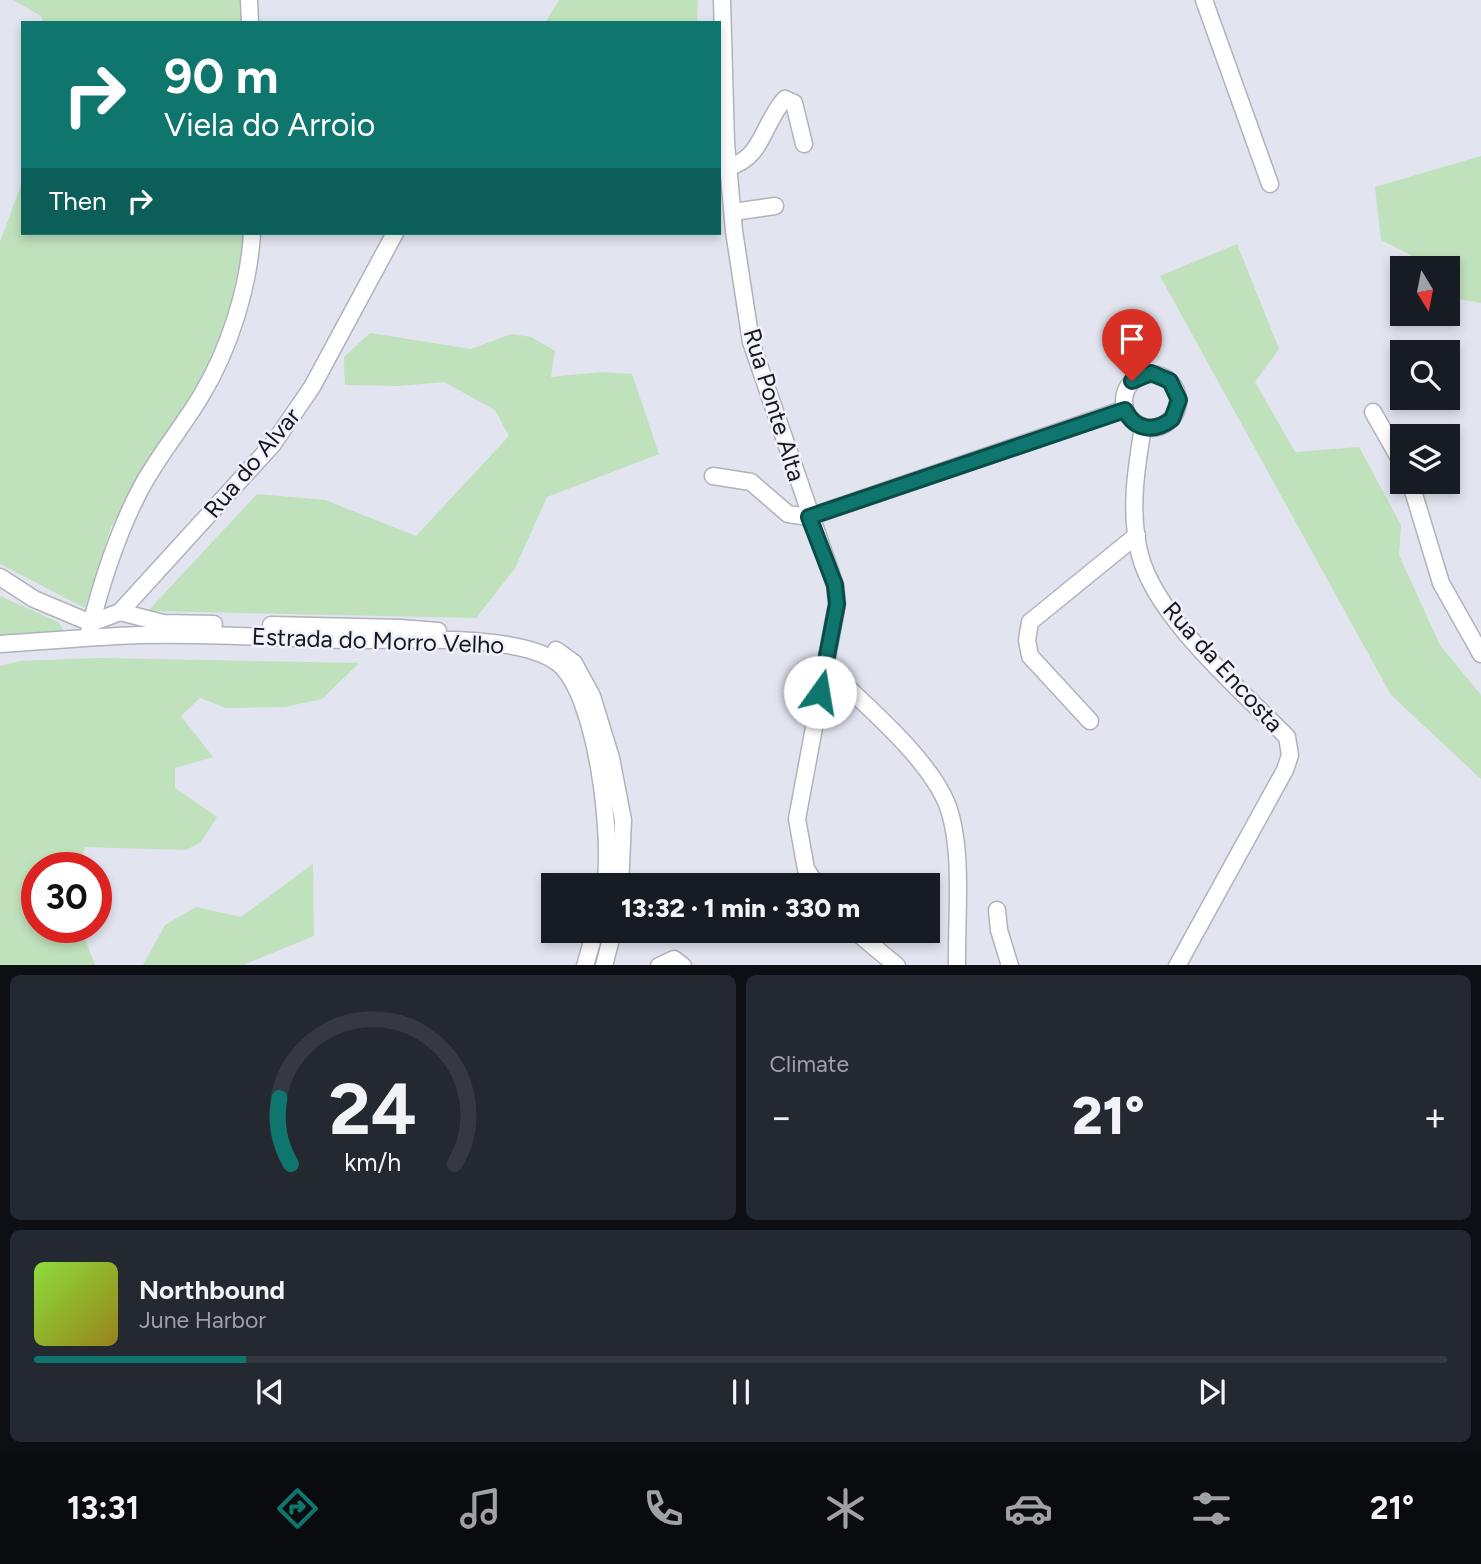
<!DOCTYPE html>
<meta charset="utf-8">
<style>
body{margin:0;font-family:Figtree,sans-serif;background:#242831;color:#f1f3f6;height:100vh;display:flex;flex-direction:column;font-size:26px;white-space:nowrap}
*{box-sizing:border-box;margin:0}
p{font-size:23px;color:#9ea1a6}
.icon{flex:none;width:38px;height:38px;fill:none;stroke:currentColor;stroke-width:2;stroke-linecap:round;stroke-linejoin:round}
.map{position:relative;height:965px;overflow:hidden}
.side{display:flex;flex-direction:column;gap:10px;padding:10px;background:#0d0f14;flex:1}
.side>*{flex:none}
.hud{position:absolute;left:21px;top:21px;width:700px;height:214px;border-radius:0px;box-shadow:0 4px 10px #0003;background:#0f766e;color:#fff;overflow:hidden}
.needle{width:46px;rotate:170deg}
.tools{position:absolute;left:1390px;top:256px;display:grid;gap:14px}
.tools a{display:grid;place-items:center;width:70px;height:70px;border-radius:0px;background:#171b24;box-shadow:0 4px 10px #0003;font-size:35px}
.speed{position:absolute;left:21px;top:852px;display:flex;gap:14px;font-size:35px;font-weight:700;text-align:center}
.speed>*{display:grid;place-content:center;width:91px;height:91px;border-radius:50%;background:#171b24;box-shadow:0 4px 10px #0003;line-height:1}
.speed .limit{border:10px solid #d22;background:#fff;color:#111}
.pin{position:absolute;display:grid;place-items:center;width:60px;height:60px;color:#fff;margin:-72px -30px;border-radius:50% 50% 50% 0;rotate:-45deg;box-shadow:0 0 7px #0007}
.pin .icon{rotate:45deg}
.me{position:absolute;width:77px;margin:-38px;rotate:13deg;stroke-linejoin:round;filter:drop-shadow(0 0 5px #0008)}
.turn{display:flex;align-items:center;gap:24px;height:147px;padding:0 28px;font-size:32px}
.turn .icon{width:91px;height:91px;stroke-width:2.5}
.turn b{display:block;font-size:49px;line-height:60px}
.then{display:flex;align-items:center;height:66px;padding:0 28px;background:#0003;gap:14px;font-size:26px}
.big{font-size:52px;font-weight:800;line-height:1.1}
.side .tile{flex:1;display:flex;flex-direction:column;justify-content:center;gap:10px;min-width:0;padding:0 24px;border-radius:10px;background:#242831}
.side .dial{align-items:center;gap:0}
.dial svg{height:182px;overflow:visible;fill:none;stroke:#363941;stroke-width:7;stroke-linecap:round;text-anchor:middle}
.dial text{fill:#f1f3f6;stroke:none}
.song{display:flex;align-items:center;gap:21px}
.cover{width:84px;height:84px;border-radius:10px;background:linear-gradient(135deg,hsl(90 70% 55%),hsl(50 70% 35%))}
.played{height:7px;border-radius:4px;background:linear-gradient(90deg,#0f766e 15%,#363941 15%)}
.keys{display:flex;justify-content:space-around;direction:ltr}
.heat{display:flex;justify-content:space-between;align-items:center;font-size:38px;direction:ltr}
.side .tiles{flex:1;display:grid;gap:10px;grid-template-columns:1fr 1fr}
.tile:last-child{grid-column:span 2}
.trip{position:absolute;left:541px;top:873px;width:399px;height:70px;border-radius:0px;background:#171b24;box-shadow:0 4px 10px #0003;font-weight:800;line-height:70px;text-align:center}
.menu{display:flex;height:112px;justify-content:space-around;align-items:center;background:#090b0e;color:#9ea1a6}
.menu .icon{width:49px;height:49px}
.menu .selected{color:#0f766e}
.menu b{font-size:32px;color:#f1f3f6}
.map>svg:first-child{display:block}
.green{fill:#bfe1bb}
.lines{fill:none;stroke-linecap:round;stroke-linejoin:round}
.minor-casing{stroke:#b0b2bc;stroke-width:19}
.minor{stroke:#fff;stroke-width:16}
.route-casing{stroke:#0a4d48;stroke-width:18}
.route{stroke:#0f766e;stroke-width:12}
.labels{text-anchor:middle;stroke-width:5;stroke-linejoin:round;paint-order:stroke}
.street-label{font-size:24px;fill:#17181c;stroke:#eff2fd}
</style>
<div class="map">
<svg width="1481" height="966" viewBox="0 0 1481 966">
<rect width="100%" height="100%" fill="#e2e4ef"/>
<!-- green -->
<g class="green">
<polygon points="13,0 242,0 243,23 44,23 41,16"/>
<polygon points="559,0 698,0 697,23 545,23"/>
<polygon points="1481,156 1481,303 1447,297 1447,268 1416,268 1411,255 1381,240 1375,187"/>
<polygon points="23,180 23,233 245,233 231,304 211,362 111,527 85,608 0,564 0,242"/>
<polygon points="1237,244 1279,349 1255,382 1295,452 1359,447 1401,525 1399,555 1440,645 1481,695 1481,779 1391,695 1160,276"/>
<polygon points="370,333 471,349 511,334 531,337 555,351 551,377 601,372 632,374 659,454 547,497 515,568 476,618 148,611 257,494 325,500 416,536 509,436 495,410 444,382 399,386 345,385 344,357"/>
<polygon points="0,596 58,622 66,634 0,635"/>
<polygon points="98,658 359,663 322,699 285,707 226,708 200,698 181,716 213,757 175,768 175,788 217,817 201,842 186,850 85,847 80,868 37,868 37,928 81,928 95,965 0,965 0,666 20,661"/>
<polygon points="313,864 314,936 243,965 143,965 165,925 196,907 241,917"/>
</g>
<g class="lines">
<!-- minor casing -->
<g class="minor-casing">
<g id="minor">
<polyline points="249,0 250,23"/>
<polyline points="722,0 726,143 734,231 751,342 835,585 837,604 797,819 806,869 817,886"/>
<polyline points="1204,0 1270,184"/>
<path d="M728,167C763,159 763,122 785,99L794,103L804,144"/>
<polyline points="733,212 775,206"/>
<circle cx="1151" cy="401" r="27"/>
<polyline points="1373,412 1402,463"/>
<path d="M1143,427C1136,469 1129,513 1140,555C1156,618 1242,691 1287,737L1290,755L1285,770L1177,966"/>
<polyline points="713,476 751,482 788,514 809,517 1125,409"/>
<polyline points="1410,481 1441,583 1481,654"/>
<polyline points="0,577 34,599 91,623 120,612 273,444 312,387 395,233"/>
<polyline points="120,612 163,623 214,624"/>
<polyline points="271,625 400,628 438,631"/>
<path d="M89,632C101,584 117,534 140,490C157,457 182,428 201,396C229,350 249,287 252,233"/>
<path d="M0,644C46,641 92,637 138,635C209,633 279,638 350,640C401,641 518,632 558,663C597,694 613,838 605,886"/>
<polyline points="556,650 574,663 592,696 611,758 623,820 620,886"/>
<path d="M826,667C863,703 928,757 947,804C964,848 956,918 957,966"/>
<polyline points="1090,721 1030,656 1027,640 1030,622 1137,535"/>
<polyline points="997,910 999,930 1010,966"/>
<polyline points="855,931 897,966"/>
<polyline points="585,966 595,931"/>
<polyline points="604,966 613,931"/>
<polyline points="659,966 674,959 683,966"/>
</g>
</g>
<!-- minor -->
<use href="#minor" class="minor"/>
</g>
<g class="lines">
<!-- route casing -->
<g class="route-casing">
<path id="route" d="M820,692L837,604L835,585L809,517L1125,410C1135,430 1154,433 1172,419L1179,400L1170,381L1151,373L1132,381"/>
</g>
<!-- route -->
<use href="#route" class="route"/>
</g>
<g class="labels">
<!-- street labels -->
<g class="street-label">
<text transform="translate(774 405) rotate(73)" y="8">Rua Ponte Alta</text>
<text transform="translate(252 463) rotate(-50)" y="8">Rua do Alvar</text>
<text transform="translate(378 641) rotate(2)" y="8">Estrada do Morro Velho</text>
<text transform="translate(1223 667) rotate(48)" y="8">Rua da Encosta</text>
</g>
</g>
</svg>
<div class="tools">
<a><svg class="needle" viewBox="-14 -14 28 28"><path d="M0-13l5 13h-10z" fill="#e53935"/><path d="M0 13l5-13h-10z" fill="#9ea1a6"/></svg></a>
<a><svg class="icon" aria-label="search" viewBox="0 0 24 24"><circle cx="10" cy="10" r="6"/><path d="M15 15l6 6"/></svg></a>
<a><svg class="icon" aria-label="layers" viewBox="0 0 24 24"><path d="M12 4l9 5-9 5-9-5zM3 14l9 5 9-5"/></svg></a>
</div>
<div class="speed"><div class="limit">30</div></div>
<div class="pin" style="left:1132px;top:381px;background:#d93025"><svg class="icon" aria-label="arrive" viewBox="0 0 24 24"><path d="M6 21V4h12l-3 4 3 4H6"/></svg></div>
<svg class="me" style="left:820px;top:692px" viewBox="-20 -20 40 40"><circle r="19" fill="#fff"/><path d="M0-13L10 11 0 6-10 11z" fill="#0f766e"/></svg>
<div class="trip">13:32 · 1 min · 330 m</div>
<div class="hud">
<div class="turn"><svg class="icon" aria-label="right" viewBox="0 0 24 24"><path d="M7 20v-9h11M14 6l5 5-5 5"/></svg><div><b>90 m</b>Viela do Arroio</div></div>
<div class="then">Then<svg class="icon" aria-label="right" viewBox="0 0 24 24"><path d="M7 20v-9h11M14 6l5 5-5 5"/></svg></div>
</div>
</div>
<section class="side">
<div class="tiles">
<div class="tile dial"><svg viewBox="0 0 100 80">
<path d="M14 69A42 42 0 1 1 86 69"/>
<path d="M14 69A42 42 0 0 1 9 40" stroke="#0f766e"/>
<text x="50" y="56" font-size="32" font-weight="700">24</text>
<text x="50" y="72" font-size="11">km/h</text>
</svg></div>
<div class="tile"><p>Climate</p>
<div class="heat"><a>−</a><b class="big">21°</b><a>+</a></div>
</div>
<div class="tile">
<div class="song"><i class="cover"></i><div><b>Northbound</b><p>June Harbor</p></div></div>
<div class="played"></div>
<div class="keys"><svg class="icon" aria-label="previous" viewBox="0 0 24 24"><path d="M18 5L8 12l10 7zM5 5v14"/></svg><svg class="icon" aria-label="pause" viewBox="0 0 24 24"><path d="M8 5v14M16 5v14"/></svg><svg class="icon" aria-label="next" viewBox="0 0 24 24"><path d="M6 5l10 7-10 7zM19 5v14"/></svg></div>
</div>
</div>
</section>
<nav class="menu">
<b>13:31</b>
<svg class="icon selected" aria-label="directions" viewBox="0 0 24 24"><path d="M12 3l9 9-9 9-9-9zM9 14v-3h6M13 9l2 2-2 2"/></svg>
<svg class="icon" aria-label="music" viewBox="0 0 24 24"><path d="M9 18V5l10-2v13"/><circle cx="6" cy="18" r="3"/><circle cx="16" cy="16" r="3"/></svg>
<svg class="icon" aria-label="phone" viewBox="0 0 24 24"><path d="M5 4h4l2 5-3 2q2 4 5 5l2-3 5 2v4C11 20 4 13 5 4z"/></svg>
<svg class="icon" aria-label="climate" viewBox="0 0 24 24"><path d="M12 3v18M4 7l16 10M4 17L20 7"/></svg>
<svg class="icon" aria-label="car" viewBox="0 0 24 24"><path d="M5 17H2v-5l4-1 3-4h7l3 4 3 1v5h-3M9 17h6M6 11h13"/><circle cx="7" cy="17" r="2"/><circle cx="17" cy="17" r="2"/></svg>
<svg class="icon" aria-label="filters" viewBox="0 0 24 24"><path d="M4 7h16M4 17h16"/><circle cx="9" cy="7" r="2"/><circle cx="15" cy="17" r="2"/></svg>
<b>21°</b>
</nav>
